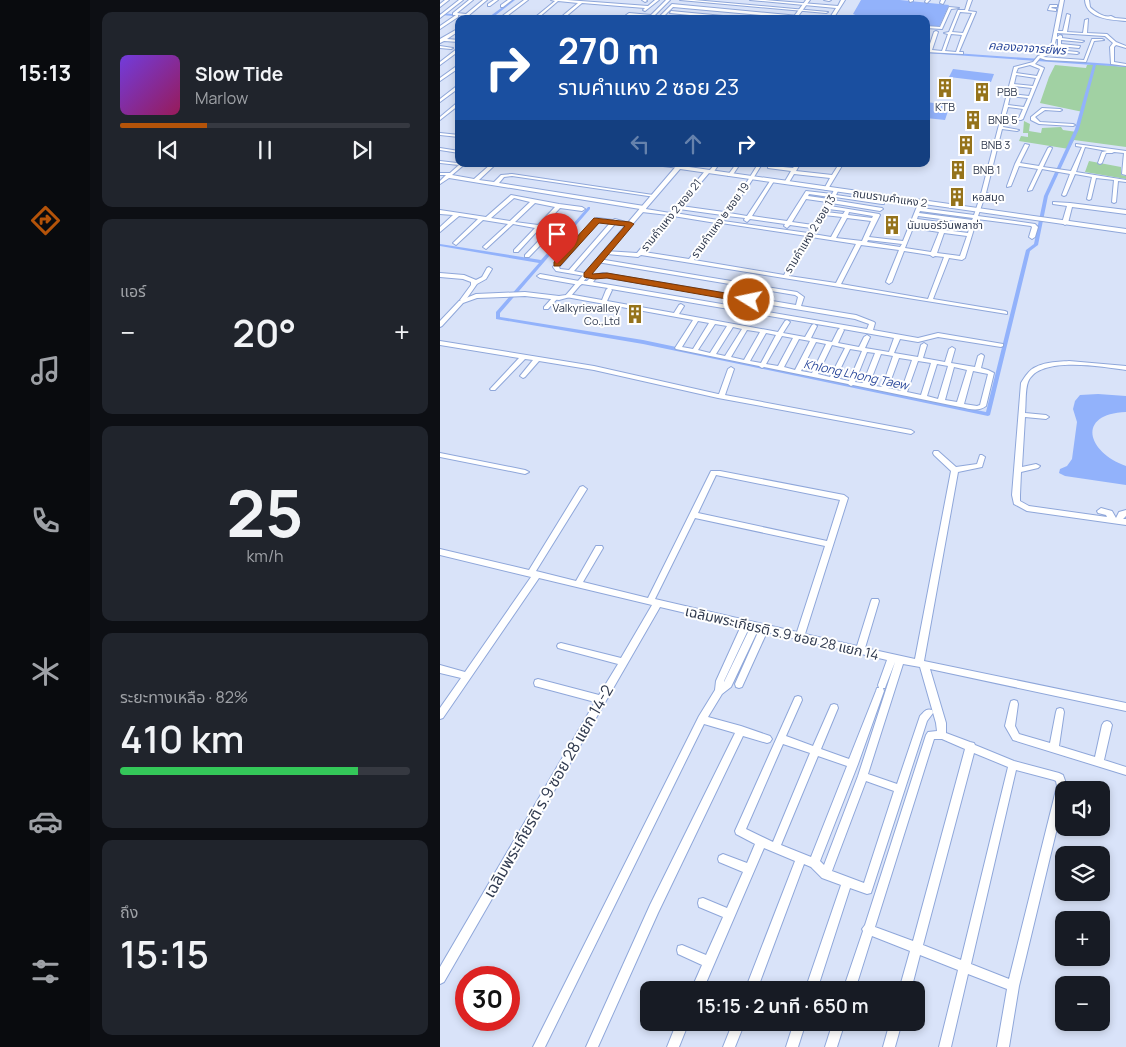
<!DOCTYPE html>
<html lang="th">
<meta charset="utf-8">
<style>
body{margin:0;font-family:Manrope,"Noto Sans Thai",sans-serif;background:#20242c;color:#f1f3f6;height:100vh;display:flex;flex-direction:column;font-size:19px;white-space:nowrap}
*{box-sizing:border-box;margin:0}
p{font-size:16px;color:#9ea1a6}
.icon{flex:none;width:28px;height:28px;fill:none;stroke:currentColor;stroke-width:2;stroke-linecap:round;stroke-linejoin:round}
.map{position:relative;flex:1;overflow:hidden}
.drawer{display:flex;flex-direction:column;gap:12px;padding:12px;background:#0d0f14;width:350px}
.drawer>*{flex:none}
.banner{position:absolute;left:15px;top:15px;width:475px;height:152px;border-radius:10px;box-shadow:0 2px 8px #0003;background:#1a4fa0;color:#fff;overflow:hidden}
.buttons{position:absolute;left:615px;top:781px;display:grid;gap:10px}
.buttons a{display:grid;place-items:center;width:55px;height:55px;border-radius:10px;background:#171b24;box-shadow:0 2px 8px #0003;font-size:25px}
.speed{position:absolute;left:15px;top:966px;display:flex;gap:10px;font-size:25px;font-weight:700;text-align:center}
.speed>*{display:grid;place-content:center;width:65px;height:65px;border-radius:50%;background:#171b24;box-shadow:0 2px 8px #0003;line-height:1}
.speed .limit{border:8px solid #d22;background:#fff;color:#111}
.pin{position:absolute;display:grid;place-items:center;width:42px;height:42px;color:#fff;margin:-51px -21px;border-radius:50% 50% 50% 0;rotate:-45deg;box-shadow:0 0 5px #0007}
.pin .icon{rotate:45deg}
.me{position:absolute;width:55px;margin:-28px;rotate:280deg;stroke-linejoin:round;filter:drop-shadow(0 0 4px #0008)}
.turn{display:flex;align-items:center;gap:18px;height:105px;padding:0 20px;font-size:22px}
.turn .icon{width:65px;height:65px;stroke-width:2.5}
.turn b{display:block;font-size:35px;line-height:42px}
.lanes{display:flex;align-items:center;height:48px;padding:0 20px;background:#0003;justify-content:center;gap:25px;direction:ltr}
.lanes .off{opacity:.35}
.big{font-size:38px;font-weight:600;line-height:1.1}
.drawer .widget{flex:1;display:flex;flex-direction:column;justify-content:center;gap:8px;min-width:0;padding:0 18px;border-radius:10px;background:#20242c}
.drawer .dial{align-items:center;gap:0}
.dial b{font-size:65px;line-height:1}
.song{display:flex;align-items:center;gap:15px}
.cover{width:60px;height:60px;border-radius:8px;background:linear-gradient(135deg,hsl(260 70% 55%),hsl(330 70% 35%))}
.played{height:5px;border-radius:2px;background:linear-gradient(90deg,#b45309 30%,#363941 30%)}
.keys{display:flex;justify-content:space-around;direction:ltr}
.heat{display:flex;justify-content:space-between;align-items:center;font-size:28px;direction:ltr}
.charge{height:8px;border-radius:4px;background:linear-gradient(90deg,#34c759 82%,#363941 0)}
.trip{position:absolute;left:200px;top:981px;width:285px;height:50px;border-radius:10px;background:#171b24;box-shadow:0 2px 8px #0003;font-weight:600;line-height:50px;text-align:center}
main{display:flex;flex:1;min-height:0}
.tab-bar{display:flex;flex-direction:column;width:90px;justify-content:space-around;align-items:center;background:#090b0e;color:#9ea1a6}
.tab-bar .icon{width:35px;height:35px}
.tab-bar .current{color:#b45309}
.tab-bar b{font-size:22px;color:#f1f3f6}
.map>svg:first-child{display:block}
.green{fill:#a1d1a3}
.water{fill:#92b2fb}
.lines{fill:none;stroke-linecap:round;stroke-linejoin:round}
.canal{fill:#92b2fb;fill-rule:evenodd}
.minor-casing{stroke:#8fa7da;stroke-width:2}
.major-casing{stroke:#8fa7da;stroke-width:2}
.minor{fill:#fff;fill-rule:evenodd}
.major{fill:#fff;fill-rule:evenodd}
.route{fill:#b45309;stroke:#753606}
.labels{text-anchor:middle;stroke-width:4;stroke-linejoin:round;paint-order:stroke}
.far-poi-label{font-size:11px;fill:#313b50;stroke:#fff;text-anchor:start}
.far-street-label{font-size:11px;fill:#313b50;stroke:#fff}
.far-water-label{font-size:12px;font-style:italic;fill:#2a489b;stroke:#fff}
.street-label{font-size:14px;fill:#313b50;stroke:#fff}
.near-street-label{font-size:16px;fill:#313b50;stroke:#fff}
</style>
<main>
<nav class="tab-bar">
<b>15:13</b>
<svg class="icon current" aria-label="directions" viewBox="0 0 24 24"><path d="M12 3l9 9-9 9-9-9zM9 14v-3h6M13 9l2 2-2 2"/></svg>
<svg class="icon" aria-label="music" viewBox="0 0 24 24"><path d="M9 18V5l10-2v13"/><circle cx="6" cy="18" r="3"/><circle cx="16" cy="16" r="3"/></svg>
<svg class="icon" aria-label="phone" viewBox="0 0 24 24"><path d="M5 4h4l2 5-3 2q2 4 5 5l2-3 5 2v4C11 20 4 13 5 4z"/></svg>
<svg class="icon" aria-label="climate" viewBox="0 0 24 24"><path d="M12 3v18M4 7l16 10M4 17L20 7"/></svg>
<svg class="icon" aria-label="car" viewBox="0 0 24 24"><path d="M5 17H2v-5l4-1 3-4h7l3 4 3 1v5h-3M9 17h6M6 11h13"/><circle cx="7" cy="17" r="2"/><circle cx="17" cy="17" r="2"/></svg>
<svg class="icon" aria-label="filters" viewBox="0 0 24 24"><path d="M4 7h16M4 17h16"/><circle cx="9" cy="7" r="2"/><circle cx="15" cy="17" r="2"/></svg>
</nav>
<section class="drawer">
<div class="widget">
<div class="song"><i class="cover"></i><div><b>Slow Tide</b><p>Marlow</p></div></div>
<div class="played"></div>
<div class="keys"><svg class="icon" aria-label="previous" viewBox="0 0 24 24"><path d="M18 5L8 12l10 7zM5 5v14"/></svg><svg class="icon" aria-label="pause" viewBox="0 0 24 24"><path d="M8 5v14M16 5v14"/></svg><svg class="icon" aria-label="next" viewBox="0 0 24 24"><path d="M6 5l10 7-10 7zM19 5v14"/></svg></div>
</div>
<div class="widget"><p>แอร์</p>
<div class="heat"><a>−</a><b class="big">20°</b><a>+</a></div>
</div>
<div class="widget dial"><b>25</b><p>km/h</p></div>
<div class="widget"><p>ระยะทางเหลือ · 82%</p><b class="big">410 km</b><div class="charge"></div></div>
<div class="widget"><p>ถึง</p><b class="big">15:15</b></div>
</section>
<div class="map">
<svg width="686" height="1047" viewBox="0 0 686 1047">
<rect width="100%" height="100%" fill="#d9e3f9"/>
<!-- green -->
<g class="green">
<polygon points="653,64 686,67 686,147 634,140 629,149 579,141 581,136 588,137 588,133 583,133 584,121 590,124 589,131 601,133 602,128 621,127 623,130 637,132 643,112 600,103 609,77 615,65 646,68 647,65"/>
<polygon points="649,161 681,167 681,175 686,176 686,179 645,172"/>
</g>
<!-- water -->
<g class="water">
<polygon points="421,0 460,0 509,5 499,27 486,26 486,19 425,19 413,14"/>
<polygon points="513,69 554,74 551,82 509,77"/>
<polygon points="486,102 510,105 505,120 486,118"/>
<path d="M658,394L686,396V412C636,414 647,452 686,466V485L625,476L619,473L620,469L627,466L632,459L637,422L633,409L635,401L640,395Z"/>
</g>
<g class="lines">
<!-- canal -->
<g class="canal">
<polygon points="72,0 75,0 52,18 57,19 0,15 0,13 49,17"/>
<polygon points="486,51 686,65 686,67 656,65 639,129 608,196 598,245 590,251 550,415 548,416 203,344 56,319 56,312 99,263 0,246 0,244 101,260 148,207 150,207 150,209 60,313 60,317 203,340 546,412 586,250 594,244 604,196 635,129 653,65 486,53"/>
</g>
<!-- minor casing -->
<g class="minor-casing">
<g id="minor">
<polygon points="5,0 9,0 0,7 0,4"/>
<polygon points="19,0 23,0 0,18 0,15"/>
<polygon points="29,0 33,0 17,13 26,14 43,0 47,0 28,16 18,15 18,17 0,29 0,26 16,15 13,15 13,13"/>
<polygon points="54,0 58,0 50,6 48,6 48,4"/>
<polygon points="68,0 72,0 63,7 61,7 61,5"/>
<polygon points="84,0 88,0 63,19 61,19 61,17"/>
<polygon points="111,0 127,0 208,6 215,0 219,0 205,11 203,10 205,8 142,3 123,19 120,18 138,3 118,1 97,19 93,19 115,1"/>
<polygon points="202,0 206,0 207,1 205,2"/>
<polygon points="226,0 230,0 211,19 209,19 209,17 190,15 185,19 181,19 189,13 211,15"/>
<polygon points="240,0 254,0 388,12 386,13"/>
<polygon points="310,0 325,0 398,6 401,0 405,0 393,19 389,19 396,8"/>
<polygon points="384,0 391,0 389,1"/>
<polygon points="469,0 473,0 473,1 470,2"/>
<polygon points="486,0 490,0 487,3 485,2"/>
<polygon points="501,0 505,0 503,4 500,3"/>
<path d="M528,0H532L528,11L536,12L519,52H523V54L486,52V50H488L494,32L496,31L498,32L492,50L502,51L508,34L504,33L509,32L518,10H525ZM520,12L532,13L523,33L512,32ZM511,34L522,35L516,52L505,51Z"/>
<path d="M620,0H624L618,31H623L627,14L630,15L627,32L643,33L645,20L648,19L647,33L667,34L676,42L686,46V48L676,45L674,47V62L686,64V66L671,64L670,47L673,43L665,36L617,33V37L620,35L622,36V38L644,41L642,42L621,40V44L640,46L639,48L618,46V39H616L613,53L603,57L644,60L652,39H662L664,40L654,41L646,62L606,60L600,58L595,64L604,68L583,119L581,120L565,119L563,127L579,130L577,131L562,129L546,193L558,196L556,197L545,196L538,216L595,224L598,227L595,237L592,239L589,237L592,227L591,226L537,219L525,258L522,260L509,258L493,299L565,311L567,312V314L201,255L198,257L167,254L164,252L165,251L197,253L228,215L202,212L199,210L200,209L9,178L0,184V181L6,175H0V173H10L19,165L0,163V161L25,164L12,175L34,179L51,164H56L39,180L54,182L61,175L72,174L213,195L215,196V197L72,176L64,177L59,183L204,206L206,207V209L230,213L265,171H269L275,164H279L273,173H269L241,206L284,212L305,185L318,164H322L309,185L289,213L307,216L330,181L332,180L334,181L312,216L347,221L366,191L392,194L394,190H396L398,191L396,195L444,202V204H442L395,197L393,200L442,208L443,209L440,211L391,203L390,206L439,214L440,215L429,237L463,241L478,204H482L481,208L534,215L541,194L574,67L593,62L598,56L610,51ZM590,65L600,69L597,76L576,73L578,68ZM576,75L596,78L593,86L574,84ZM573,86L592,88L589,96L571,94ZM570,96L588,98L584,107L568,105ZM568,107L583,109L579,118L565,117ZM369,194L390,197L389,199L368,196ZM366,199L387,202L373,225L352,222ZM239,209L282,215L278,220L235,213ZM388,209L405,211L403,214L386,212ZM480,211L533,218L532,220L479,213ZM409,212L433,216L432,218L408,215ZM384,215L402,217L391,237L373,234ZM233,216L276,223L249,259L204,252ZM287,216L305,218L304,220L307,222L310,219L345,224L344,226L347,228L350,225L371,228L368,233L283,221ZM478,216L531,223L530,226L477,219ZM407,218L431,221L422,241L396,238ZM476,222L529,229L528,233L505,230L506,228L503,226L500,229L475,225ZM281,223L367,236L344,275L254,260ZM473,228L499,232L491,252L465,248ZM504,233L527,236L520,256L497,253ZM371,237L416,244L396,283L349,276ZM428,240L462,244L460,247L427,242ZM421,245L459,250L446,282L449,284L452,282L464,251L490,255L493,257L495,256L504,257L488,299L401,284Z"/>
<path d="M645,0H649L650,7C655,12 664,18 671,16L675,18L686,19V21C672,20 646,19 645,0Z"/>
<polygon points="232,4 380,18 382,19 365,19 233,7 221,19 217,19"/>
<polygon points="610,5 617,5 617,7 612,7 611,8 616,9 616,11 608,10"/>
<polygon points="509,7 519,8 511,9 502,29 486,28 486,26 500,27"/>
<polygon points="231,11 304,18 306,19 290,19 230,13"/>
<polygon points="402,17 404,17 405,19 401,19"/>
<polygon points="19,28 19,31 7,39 19,40 19,42 4,41 0,43 0,39"/>
<polygon points="0,46 13,48 11,49 0,48"/>
<polygon points="18,48 19,48 19,51 0,65 0,62"/>
<polygon points="617,50 637,52 639,53 637,54 616,52"/>
<polygon points="18,65 19,65 19,68 0,81 0,78"/>
<polygon points="18,85 19,85 19,88 0,102 0,99"/>
<polygon points="18,102 19,102 19,105 0,120 0,117"/>
<polygon points="602,108 620,109 622,110 620,111 605,110 595,117 600,122 633,124 635,125 633,126 599,124 591,120 591,117"/>
<polygon points="0,133 19,135 19,137 0,135"/>
<polygon points="585,144 589,145 580,163 599,166 608,148 610,147 612,148 603,167 631,171 642,147 636,146 636,144 686,151 686,175 682,174 684,153 674,152 672,153 666,153 662,163 660,164 658,163 662,152 667,151 645,147 636,172 686,180 686,182 678,181 676,202 674,203 672,202 674,180 656,178 651,199 649,200 647,199 652,177 635,174 626,195 624,196 622,195 630,174 602,169 592,190 588,191 588,190 598,169 579,166 571,186 567,187 567,186 575,164"/>
<polygon points="0,148 19,151 19,153 0,150"/>
<path d="M213,164C222,164 233,163 241,167L239,168L215,165Z"/>
<polygon points="296,164 300,164 292,176 288,176 288,175"/>
<polygon points="330,164 334,164 333,166 353,168 356,164 360,164 356,171 392,175 399,164 403,164 388,189 386,190 384,189 390,178 354,174 348,184 346,184 344,183 351,171 328,168 328,167"/>
<path d="M71,195L119,204L142,207L145,209L142,211L120,208L103,226L122,228L125,230L122,232L115,230L89,257H85V255L109,230L100,228L78,252H74V250L95,228L73,224L46,249L43,247L44,246L68,224L43,220L16,245L13,243L14,242L38,219L19,216L0,232V227L13,215L0,214V210L46,217ZM74,198L90,202L70,221L51,218ZM95,203L115,207L98,225L75,222Z"/>
<polygon points="613,202 630,203 686,210 686,214 632,207 628,223 625,225 622,223 627,206 613,204"/>
<path d="M157,218L173,220L175,219L193,224L190,226L175,224L134,271L154,275L163,273L356,305L358,297L355,295L157,262V260L159,259L357,292L364,297L361,306L416,315L434,322L435,323L433,330L478,338L498,333L563,344V346L561,347L498,337L478,342L460,339L454,353L478,357L481,345L484,343L487,345L483,358L505,362L509,349L512,347L515,349L511,363L535,367L538,356L541,354L543,355L544,356L541,368L548,370L554,373L546,406C538,412 530,409 520,407L413,385L411,386L408,384L324,367L322,368L319,366L236,349L235,348L253,320L126,297V295L128,294L162,300L166,290L168,288L142,284L140,285L100,278L97,276L100,274L139,281H147L151,277L116,271L113,267L155,219ZM158,222L170,223L129,270L120,269L119,267ZM157,277H163L415,319L429,324L427,329L153,282ZM171,289L400,328L398,330L392,342L371,338L377,326L374,324L372,325L365,337L343,333L350,322L347,320L345,321L338,332L239,314L244,306L241,304L239,305L234,313L167,301L172,290ZM258,321L269,323L253,349L242,347ZM275,324L287,326L270,353L258,350ZM293,327L302,329L285,356L276,354ZM403,329L454,338L449,352L425,348L430,337L427,335L424,337L419,347L398,343L404,330ZM307,330L320,332L304,360L291,357ZM326,333L336,335L321,363L310,361ZM342,336L353,338L338,366L326,364ZM359,339L370,341L355,370L344,367ZM376,342L386,344L372,373L361,371ZM392,345L405,348L390,377L378,374ZM410,349L422,351L409,381L396,378ZM427,352L435,353L423,383L415,382ZM441,354L453,356L442,387L429,385ZM459,358L472,360L461,391L448,388ZM478,361L491,363L481,395L467,392ZM497,364L508,366L498,399L487,396ZM514,367L527,370L517,402L505,400ZM533,371L548,374L540,405L537,406L524,404Z"/>
<polygon points="49,267 52,269 46,279 37,284 25,301 23,302 20,300 31,285 31,282 23,279 0,277 0,273 24,275 36,280 42,277 47,268"/>
<polygon points="115,296 118,298 117,299 108,309 104,309 104,307 113,297"/>
<polygon points="0,341 154,366 278,394 279,394 288,369 291,367 294,369 285,395 471,430 474,432 471,434 278,398 154,370 99,361 85,377 83,378 80,376 93,360 85,359 55,390 51,390 50,389 51,388 79,358 0,345"/>
<path d="M629,361L686,366V370C663,367 599,355 588,382C585,389 586,405 585,413L606,415L609,417L606,419L585,417L582,467L596,464L600,466L598,468L581,472L580,495V501L589,506L667,517L666,515L658,513L657,511L661,508L672,511L676,518L679,512L686,510V516L683,519H686V525L587,511L574,504L572,495L581,383C583,380 585,376 588,373C597,362 616,362 629,361Z"/>
<path d="M494,451H498L516,467L537,464L540,455H542L545,457L542,467L518,472L484,661L686,703V711L490,669L506,723V733L530,742L534,743L535,745L574,761L619,773L623,775L627,786L626,790H624V799L579,986L569,1047H557L567,989L528,974L511,1047H499L518,970L480,955L471,990H459L470,951L432,936L415,990H403L423,931L422,929L425,925L486,735L488,732L497,731L496,723L480,667L463,664L428,774L457,784L480,716C484,712 486,708 492,710L493,713L487,721L431,893L427,894L410,888L377,990H365L401,885L382,878L371,867L364,864L317,990H305L355,861L324,848L263,990H251L262,965L238,954L237,950L238,946L242,945L266,955L283,917L259,907L258,903L259,899L263,898L287,908L303,872L279,862L278,859L279,856L283,854L307,863L315,844L296,834L295,831L355,697L358,696L361,697L362,700L346,736L373,746L391,705L394,704L397,705L398,708L381,749L409,759L436,691L437,688H439L438,685L447,660L327,632L302,687L299,688L296,687L295,684L319,630H318L291,687L282,694L268,717L301,726L330,736L332,739L330,742L327,743L303,736L218,913L158,1047H146L210,905L295,733L264,724L105,1047H93L259,716L275,690L276,681L301,626L220,607L4,982L0,984V967L155,702L95,686L94,683L95,680L98,679L159,695L178,664L118,648L117,646L118,644L121,643L181,658L212,605L99,578L3,718L0,719V708L21,678L0,673V665L25,672L91,577L0,555V549L89,570L140,487L143,486L147,489L96,571L136,581L156,546H162L163,548L143,582L208,598L271,471H280L404,495L408,498L365,634L417,646L431,601L432,599H438L439,601L425,648L475,659L511,471L494,455L493,453ZM276,475L400,500L387,541L258,513ZM255,518L385,546L357,632L215,599ZM309,628H310L284,682V681ZM455,662L418,776L384,865L380,861L418,764L444,691L443,688H445L446,685ZM494,739H502L525,749L473,941L435,927ZM343,744L370,753L333,842L306,829ZM534,753L568,767L521,960L483,945ZM378,756L407,766L371,857L341,845ZM576,770L614,780L616,781L617,786L569,979L531,964ZM426,781L454,791L424,883L392,871Z"/>
<polygon points="0,453 85,470 89,472 85,474 0,457"/>
<polygon points="574,700 577,701 578,704 575,726 579,734 610,743 616,712 617,709 620,708 623,709 624,712 619,746 655,757 662,725 664,722 667,721 670,722 672,725 664,760 686,767 686,775 573,740 565,726 570,704 571,701"/>
<polygon points="237,1022 249,1022 239,1047 227,1047"/>
<polygon points="293,1022 305,1022 295,1047 283,1047"/>
<polygon points="354,1022 366,1022 358,1047 346,1047"/>
<polygon points="393,1022 405,1022 397,1047 385,1047"/>
<polygon points="450,1022 462,1022 455,1047 443,1047"/>
</g>
</g>
<!-- major casing -->
<g class="major-casing">
<g id="major">
<polygon points="366,0 370,0 356,19 352,19"/>
<polygon points="238,164 244,164 242,166 686,229 686,233 240,169 130,297 119,300 85,296 37,298 23,303 2,326 0,327 0,321 19,301 36,294 85,292 119,296 126,295"/>
</g>
</g>
<!-- minor -->
<use href="#minor" class="minor"/>
<!-- major -->
<use href="#major" class="major"/>
</g>
<!-- route -->
<polygon class="route" points="154,218 190,222 194,224 152,274 167,273 309,297 313,300 309,303 167,278 154,279 144,277 144,273 185,226 159,223 120,266 114,266 114,262"/>
<!-- icons -->
<defs>
<g id="building-bare" transform="scale(1.5)"><path d="M-4-6H4V6H1V3H-1V6H-4ZM-2.5-4.3h1.7v1.8h-1.7ZM.8-4.3h1.7v1.8H.8ZM-2.5-1h1.7V.8h-1.7ZM.8-1h1.7V.8H.8Z" fill="#95731b" stroke="#fff" stroke-width="2.5" paint-order="stroke"/></g>
</defs>
<g fill-rule="evenodd">
<use href="#building-bare" x="505" y="88"/>
<use href="#building-bare" x="542" y="92"/>
<use href="#building-bare" x="533" y="120"/>
<use href="#building-bare" x="526" y="145"/>
<use href="#building-bare" x="518" y="170"/>
<use href="#building-bare" x="517" y="197"/>
<use href="#building-bare" x="452" y="225"/>
<use href="#building-bare" x="195" y="314"/>
</g>
<g class="labels">
<!-- far-poi labels -->
<g class="far-poi-label">
<text x="557" y="96">PBB</text>
<text x="505" y="111" text-anchor="middle">KTB</text>
<text x="548" y="124">BNB 5</text>
<text x="541" y="149">BNB 3</text>
<text x="533" y="174">BNB 1</text>
<text x="532" y="201">หอสมุด</text>
<text x="467" y="229">นัมเบอร์วันพลาซ่า</text>
<text x="180" y="312" text-anchor="end">Valkyrievalley<tspan x="180" dy="13">Co.,Ltd</tspan></text>
</g>
<!-- far-street labels -->
<g class="far-street-label">
<text transform="translate(450 198) rotate(8)" y="4">ถนนรามคำแหง 2</text>
<text transform="translate(231 215) rotate(-51)" y="4">รามคำแหง 2 ซอย 21</text>
<text transform="translate(280 220) rotate(-54)" y="4">รามคำแหง ๒ ซอย 19</text>
<text transform="translate(370 234) rotate(-59)" y="4">รามคำแหง 2 ซอย 13</text>
</g>
<!-- far-water labels -->
<g class="far-water-label">
<text transform="translate(587 48) rotate(4)" y="4">คลองอาจารย์พร</text>
<text transform="translate(416 375) rotate(12)" y="4">Khlong Lhong Taew</text>
</g>
<!-- street labels -->
<g class="street-label">
<text transform="translate(342 633) rotate(13)" y="5">เฉลิมพระเกียรติ ร.9 ซอย 28 แยก 14</text>
</g>
<!-- near-street labels -->
<g class="near-street-label">
<text transform="translate(108 791) rotate(-60)" y="6">เฉลิมพระเกียรติ ร.9 ซอย 28 แยก 14-2</text>
</g>
</g>
</svg>
<div class="buttons">
<a><svg class="icon" aria-label="sound" viewBox="0 0 24 24"><path d="M4 9h4l5-4v14l-5-4H4zM17 9q2 3 0 6"/></svg></a>
<a><svg class="icon" aria-label="layers" viewBox="0 0 24 24"><path d="M12 4l9 5-9 5-9-5zM3 14l9 5 9-5"/></svg></a>
<a>+</a>
<a>−</a>
</div>
<div class="speed"><div class="limit">30</div></div>
<div class="pin" style="left:117px;top:264px;background:#d93025"><svg class="icon" aria-label="arrive" viewBox="0 0 24 24"><path d="M6 21V4h12l-3 4 3 4H6"/></svg></div>
<svg class="me" style="left:309px;top:300px" viewBox="-20 -20 40 40"><circle r="17" fill="#b45309" stroke="#fff" stroke-width="3"/><path d="M0-11L8 9 0 5-8 9z" fill="#fff"/></svg>
<div class="trip">15:15 · 2 นาที · 650 m</div>
<div class="banner">
<div class="turn"><svg class="icon" aria-label="right" viewBox="0 0 24 24"><path d="M7 20v-9h11M14 6l5 5-5 5"/></svg><div><b>270 m</b>รามคำแหง 2 ซอย 23</div></div>
<div class="lanes"><svg class="icon off" aria-label="left" viewBox="0 0 24 24"><path d="M17 20v-9H6M10 6l-5 5 5 5"/></svg><svg class="icon off" aria-label="ahead" viewBox="0 0 24 24"><path d="M12 20V5M6 11l6-6 6 6"/></svg><svg class="icon" aria-label="right" viewBox="0 0 24 24"><path d="M7 20v-9h11M14 6l5 5-5 5"/></svg></div>
</div>
</div>
</main>
